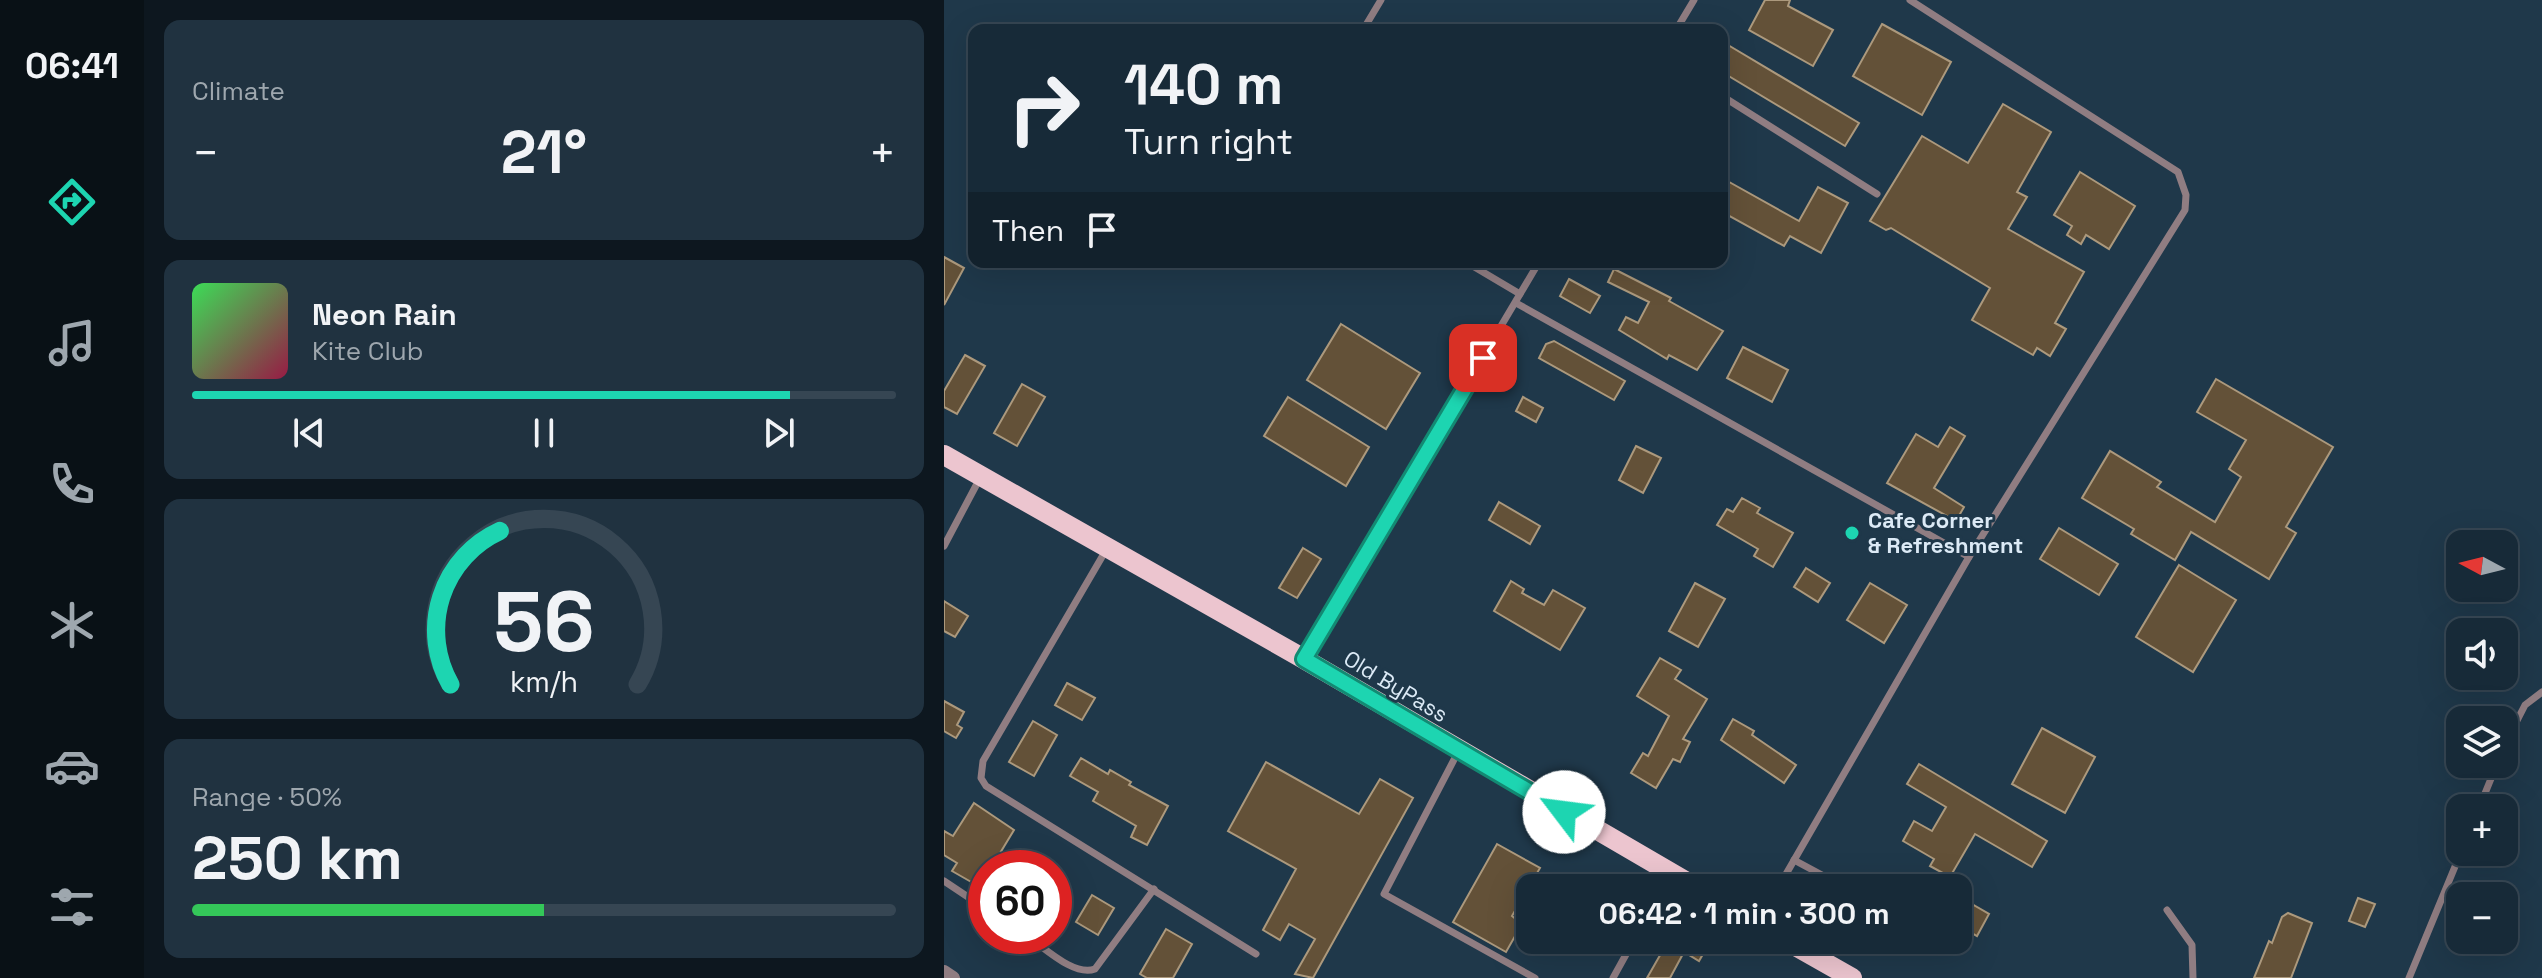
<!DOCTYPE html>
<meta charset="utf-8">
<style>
body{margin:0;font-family:"Space Grotesk",sans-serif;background:#203240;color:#f1f3f6;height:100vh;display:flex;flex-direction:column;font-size:30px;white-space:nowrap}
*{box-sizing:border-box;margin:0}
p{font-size:26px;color:#9ea7ae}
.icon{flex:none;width:44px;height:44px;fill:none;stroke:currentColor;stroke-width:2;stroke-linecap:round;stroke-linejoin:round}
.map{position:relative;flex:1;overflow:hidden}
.drawer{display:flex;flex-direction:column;gap:20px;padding:20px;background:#0d171f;width:800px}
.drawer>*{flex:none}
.top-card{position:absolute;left:24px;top:24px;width:760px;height:244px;border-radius:16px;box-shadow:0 8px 32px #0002,0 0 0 2px #364653;background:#172a38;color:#f1f3f6;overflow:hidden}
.needle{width:52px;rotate:277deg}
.tools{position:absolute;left:1502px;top:530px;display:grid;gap:16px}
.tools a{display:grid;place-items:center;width:72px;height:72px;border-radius:16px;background:#172a38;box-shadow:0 8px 32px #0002,0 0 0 2px #364653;font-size:40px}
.speed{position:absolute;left:24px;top:850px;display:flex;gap:16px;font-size:40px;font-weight:700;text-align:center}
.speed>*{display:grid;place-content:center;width:104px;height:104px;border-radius:50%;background:#172a38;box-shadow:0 8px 32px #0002,0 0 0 2px #364653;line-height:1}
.speed .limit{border:12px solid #d22;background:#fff;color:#111}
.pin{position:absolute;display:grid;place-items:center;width:68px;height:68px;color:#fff;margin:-34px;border-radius:16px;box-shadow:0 4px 12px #0006}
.me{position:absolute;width:88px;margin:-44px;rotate:300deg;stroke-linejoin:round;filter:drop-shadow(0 0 6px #0008)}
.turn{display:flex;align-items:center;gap:28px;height:168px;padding:0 24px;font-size:36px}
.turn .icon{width:104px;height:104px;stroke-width:2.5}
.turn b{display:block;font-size:56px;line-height:68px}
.then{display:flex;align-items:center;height:76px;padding:0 24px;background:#0003;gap:16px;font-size:30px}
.big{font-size:60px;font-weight:800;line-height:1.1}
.drawer .card{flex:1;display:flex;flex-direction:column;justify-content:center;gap:12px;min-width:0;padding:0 28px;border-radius:16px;background:#203240}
.drawer .dial{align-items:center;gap:0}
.dial svg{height:208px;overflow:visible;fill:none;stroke:#364653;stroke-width:7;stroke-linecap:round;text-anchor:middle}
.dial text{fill:#f1f3f6;stroke:none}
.song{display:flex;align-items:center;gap:24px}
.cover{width:96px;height:96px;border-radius:12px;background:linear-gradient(135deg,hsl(130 70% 55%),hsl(340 70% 35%))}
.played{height:8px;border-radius:4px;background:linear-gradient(90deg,#1dd5b1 85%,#364653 85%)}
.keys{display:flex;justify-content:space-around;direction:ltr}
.heat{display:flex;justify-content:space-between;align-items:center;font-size:44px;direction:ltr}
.charge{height:12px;border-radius:6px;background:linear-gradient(90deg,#34c759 50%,#364653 0)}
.trip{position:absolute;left:572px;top:874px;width:456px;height:80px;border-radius:16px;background:#172a38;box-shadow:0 8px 32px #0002,0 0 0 2px #364653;font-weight:800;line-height:80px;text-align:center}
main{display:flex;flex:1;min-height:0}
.tabs{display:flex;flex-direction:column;width:144px;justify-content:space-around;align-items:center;background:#091116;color:#9ea7ae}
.tabs .icon{width:56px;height:56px}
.tabs .on{color:#1dd5b1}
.tabs b{font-size:36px;color:#f1f3f6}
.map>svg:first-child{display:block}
.building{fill:#635138;stroke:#ac997d;stroke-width:2}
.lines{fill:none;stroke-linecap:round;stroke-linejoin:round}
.service{stroke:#907d82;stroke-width:7}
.minor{stroke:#907d82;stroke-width:14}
.primary{stroke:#ecc5cf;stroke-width:20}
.route-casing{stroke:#138a73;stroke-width:20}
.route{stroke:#1dd5b1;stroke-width:14}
.poi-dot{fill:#1dd5b1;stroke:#1f384a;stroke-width:3}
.labels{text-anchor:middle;stroke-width:6;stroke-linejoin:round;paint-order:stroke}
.poi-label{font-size:22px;font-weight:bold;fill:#dceaf6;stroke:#1f384a;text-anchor:start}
.street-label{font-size:22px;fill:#dceaf6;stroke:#1f384a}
</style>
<main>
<nav class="tabs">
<b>06:41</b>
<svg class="icon on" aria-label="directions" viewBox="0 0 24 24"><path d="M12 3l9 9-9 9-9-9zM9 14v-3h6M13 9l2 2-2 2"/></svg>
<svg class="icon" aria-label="music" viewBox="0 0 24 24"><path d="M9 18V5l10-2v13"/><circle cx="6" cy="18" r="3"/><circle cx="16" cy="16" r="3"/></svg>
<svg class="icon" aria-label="phone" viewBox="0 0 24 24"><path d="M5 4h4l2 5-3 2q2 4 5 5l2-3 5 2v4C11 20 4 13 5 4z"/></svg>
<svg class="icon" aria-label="climate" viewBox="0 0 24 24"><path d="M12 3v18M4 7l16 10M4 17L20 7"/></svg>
<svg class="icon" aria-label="car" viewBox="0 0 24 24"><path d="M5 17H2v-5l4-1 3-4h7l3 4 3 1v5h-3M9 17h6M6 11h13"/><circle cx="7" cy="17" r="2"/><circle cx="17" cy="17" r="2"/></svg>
<svg class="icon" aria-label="filters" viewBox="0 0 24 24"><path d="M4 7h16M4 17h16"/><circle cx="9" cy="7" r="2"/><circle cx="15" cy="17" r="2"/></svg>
</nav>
<section class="drawer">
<div class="card"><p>Climate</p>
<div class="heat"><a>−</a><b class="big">21°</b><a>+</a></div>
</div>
<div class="card">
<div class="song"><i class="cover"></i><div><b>Neon Rain</b><p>Kite Club</p></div></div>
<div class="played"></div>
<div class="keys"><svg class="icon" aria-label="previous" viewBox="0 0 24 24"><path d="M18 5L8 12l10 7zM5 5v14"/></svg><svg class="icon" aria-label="pause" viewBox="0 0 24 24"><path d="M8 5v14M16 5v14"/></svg><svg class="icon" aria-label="next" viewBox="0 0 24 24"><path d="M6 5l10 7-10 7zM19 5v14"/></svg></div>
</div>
<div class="card dial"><svg viewBox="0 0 100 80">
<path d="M14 69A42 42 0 1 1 86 69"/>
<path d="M14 69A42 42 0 0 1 33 10" stroke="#1dd5b1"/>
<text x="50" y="56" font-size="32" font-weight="700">56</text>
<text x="50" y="72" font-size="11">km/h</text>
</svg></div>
<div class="card"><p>Range · 50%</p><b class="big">250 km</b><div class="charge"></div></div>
</section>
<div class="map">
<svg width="1598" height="978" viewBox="0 0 1598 978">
<rect width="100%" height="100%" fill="#1f384a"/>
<!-- building -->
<g class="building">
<polygon points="821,0 846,0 844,6 889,30 869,66 805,30"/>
<polygon points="938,24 1007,62 978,115 909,76"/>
<polygon points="784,45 915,123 901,146 778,72 778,54"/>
<polygon points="1059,104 1107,132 1073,192 1083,197 1064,229 1140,272 1111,323 1122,329 1106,356 1093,348 1089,355 1028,320 1046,288 947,228 942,230 926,221 978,136 1024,163"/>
<polygon points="1136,172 1191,206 1165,249 1142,235 1137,244 1123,235 1128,226 1110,215"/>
<polygon points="778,178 855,221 874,187 904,203 877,253 846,236 840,246 778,212"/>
<polygon points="0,257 20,268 0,305"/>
<polygon points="670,269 727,298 725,301 779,331 753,370 725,355 723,359 675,330 682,317 694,323 705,302 664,282"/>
<polygon points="625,279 656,296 646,313 616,296"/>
<polygon points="397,324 476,373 442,429 363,380"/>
<polygon points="610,341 681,381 670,400 595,358 602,344"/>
<polygon points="799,347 844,370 828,402 783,378"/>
<polygon points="21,355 41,366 13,414 0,407 0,391"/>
<polygon points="1272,379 1389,447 1342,527 1352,533 1325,579 1247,532 1231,560 1187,534 1190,529 1138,498 1166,451 1217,482 1213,487 1271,522 1297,477 1285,469 1302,440 1253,412"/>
<polygon points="78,384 101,397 73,446 50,433"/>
<polygon points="344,397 425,447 402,486 320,436"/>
<polygon points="579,397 599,408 592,422 572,411"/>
<polygon points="1006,427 1021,436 990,488 1020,507 1012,521 943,483 972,434 994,447"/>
<polygon points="692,446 717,458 699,493 675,480"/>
<polygon points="798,498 816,508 813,513 849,533 829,567 810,556 814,549 773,525 783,509 789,512"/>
<polygon points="555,502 596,526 586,544 545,520"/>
<polygon points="1115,528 1174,564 1155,595 1096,559"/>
<polygon points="359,548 377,559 353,598 335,588"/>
<polygon points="1235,565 1292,600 1249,672 1192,637"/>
<polygon points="862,568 886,583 874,602 850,587"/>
<polygon points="567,581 580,589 578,593 600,605 609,590 641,608 616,650 550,611"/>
<polygon points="751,583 781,599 754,647 725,631"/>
<polygon points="926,583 963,605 940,643 903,620"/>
<polygon points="0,601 24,616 11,637 0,631"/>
<polygon points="716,658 737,670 731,679 763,699 739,739 746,742 736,762 729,759 712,788 687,773 699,753 704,756 725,716 693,696"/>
<polygon points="123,683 151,698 138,720 111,705"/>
<polygon points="0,701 20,712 13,725 18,728 12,738 0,731"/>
<polygon points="789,719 810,731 808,735 852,765 840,783 777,740"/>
<polygon points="89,721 113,735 90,776 65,762"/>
<polygon points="1098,728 1151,757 1121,813 1068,784"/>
<polygon points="137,758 164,774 166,770 187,782 185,785 224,806 203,845 187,837 192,826 149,801 154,792 126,776"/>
<polygon points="322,762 415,814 436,779 469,798 369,978 351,974 371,939 345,924 336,940 319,930 352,869 284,831"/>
<polygon points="975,764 1103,841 1088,867 1031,834 1006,877 986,866 990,859 959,841 970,821 988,831 1002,807 963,784"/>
<polygon points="30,803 70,830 47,868 42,868 42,877 36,887 8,871 13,863 0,855 0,831 9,836"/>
<polygon points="553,844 596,868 568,916 578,924 562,952 509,922"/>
<polygon points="148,895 170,908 154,935 132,922"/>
<polygon points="1014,896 1045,914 1033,936 1014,925"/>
<polygon points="1414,898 1431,904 1421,927 1405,921"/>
<polygon points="1344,913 1368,923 1347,978 1310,978 1325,941 1328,943 1338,917"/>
<polygon points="222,929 248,944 229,978 203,978 196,974"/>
<polygon points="719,940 767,940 755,961 740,952 726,978 703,978 723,943"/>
</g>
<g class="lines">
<!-- service -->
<g class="service">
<polyline points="419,30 437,0"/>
<polyline points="732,30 750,0"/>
<polyline points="778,96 933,194"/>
<polyline points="522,262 576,294"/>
<polyline points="572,303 1025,557"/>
<polyline points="0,546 36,478"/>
<polyline points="162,550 39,761 37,778 42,786 312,954"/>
<polyline points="361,657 595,262"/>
<polyline points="1560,746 1581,705 1598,692"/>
<polyline points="514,752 440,894 591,978"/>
<polyline points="1535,808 1553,764"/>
<polyline points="850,860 902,888"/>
<polyline points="0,881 42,909"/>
<polyline points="834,888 1025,557 1241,210 1242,195 1234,172 966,0"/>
<polyline points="1223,910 1248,945 1249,978"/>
<path d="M83,936C100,947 130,977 151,969L210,889"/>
<polyline points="999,940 1015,948"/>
<polyline points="669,978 690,940"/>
<polyline points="1465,978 1517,852"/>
</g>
<!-- minor -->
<polyline class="minor" points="0,972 9,978"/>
<!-- primary -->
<g class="primary">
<polyline points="0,455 360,659 753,888"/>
<polyline points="841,940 908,978"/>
</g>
</g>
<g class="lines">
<!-- route casing -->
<g class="route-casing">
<polyline id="route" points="539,358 360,659 620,812"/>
</g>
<!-- route -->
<use href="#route" class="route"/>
</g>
<!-- markers -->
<circle class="poi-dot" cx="908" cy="533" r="8"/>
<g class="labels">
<!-- poi labels -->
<g class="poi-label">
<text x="924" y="528">Cafe Corner<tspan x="924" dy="25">&amp; Refreshment</tspan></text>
</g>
<!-- street labels -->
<g class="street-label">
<text transform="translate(452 686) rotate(31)" y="8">Old ByPass</text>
</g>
</g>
</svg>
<div class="tools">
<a><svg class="needle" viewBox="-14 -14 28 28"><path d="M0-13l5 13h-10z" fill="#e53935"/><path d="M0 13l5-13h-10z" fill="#9ea7ae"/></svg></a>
<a><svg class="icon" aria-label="sound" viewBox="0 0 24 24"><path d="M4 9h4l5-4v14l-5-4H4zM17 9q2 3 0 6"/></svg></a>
<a><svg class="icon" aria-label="layers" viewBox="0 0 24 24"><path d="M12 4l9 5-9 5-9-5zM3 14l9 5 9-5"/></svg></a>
<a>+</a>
<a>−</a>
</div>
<div class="speed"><div class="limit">60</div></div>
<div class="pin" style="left:539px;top:358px;background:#d93025"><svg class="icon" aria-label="arrive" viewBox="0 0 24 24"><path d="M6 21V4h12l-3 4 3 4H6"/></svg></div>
<svg class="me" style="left:620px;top:812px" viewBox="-20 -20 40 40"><circle r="19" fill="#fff"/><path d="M0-13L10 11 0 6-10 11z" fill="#1dd5b1"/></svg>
<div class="trip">06:42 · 1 min · 300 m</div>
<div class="top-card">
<div class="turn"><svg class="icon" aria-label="right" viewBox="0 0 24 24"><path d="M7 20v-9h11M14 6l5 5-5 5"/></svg><div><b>140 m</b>Turn right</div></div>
<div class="then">Then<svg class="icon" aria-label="arrive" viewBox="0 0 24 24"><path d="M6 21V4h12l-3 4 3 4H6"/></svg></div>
</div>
</div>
</main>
